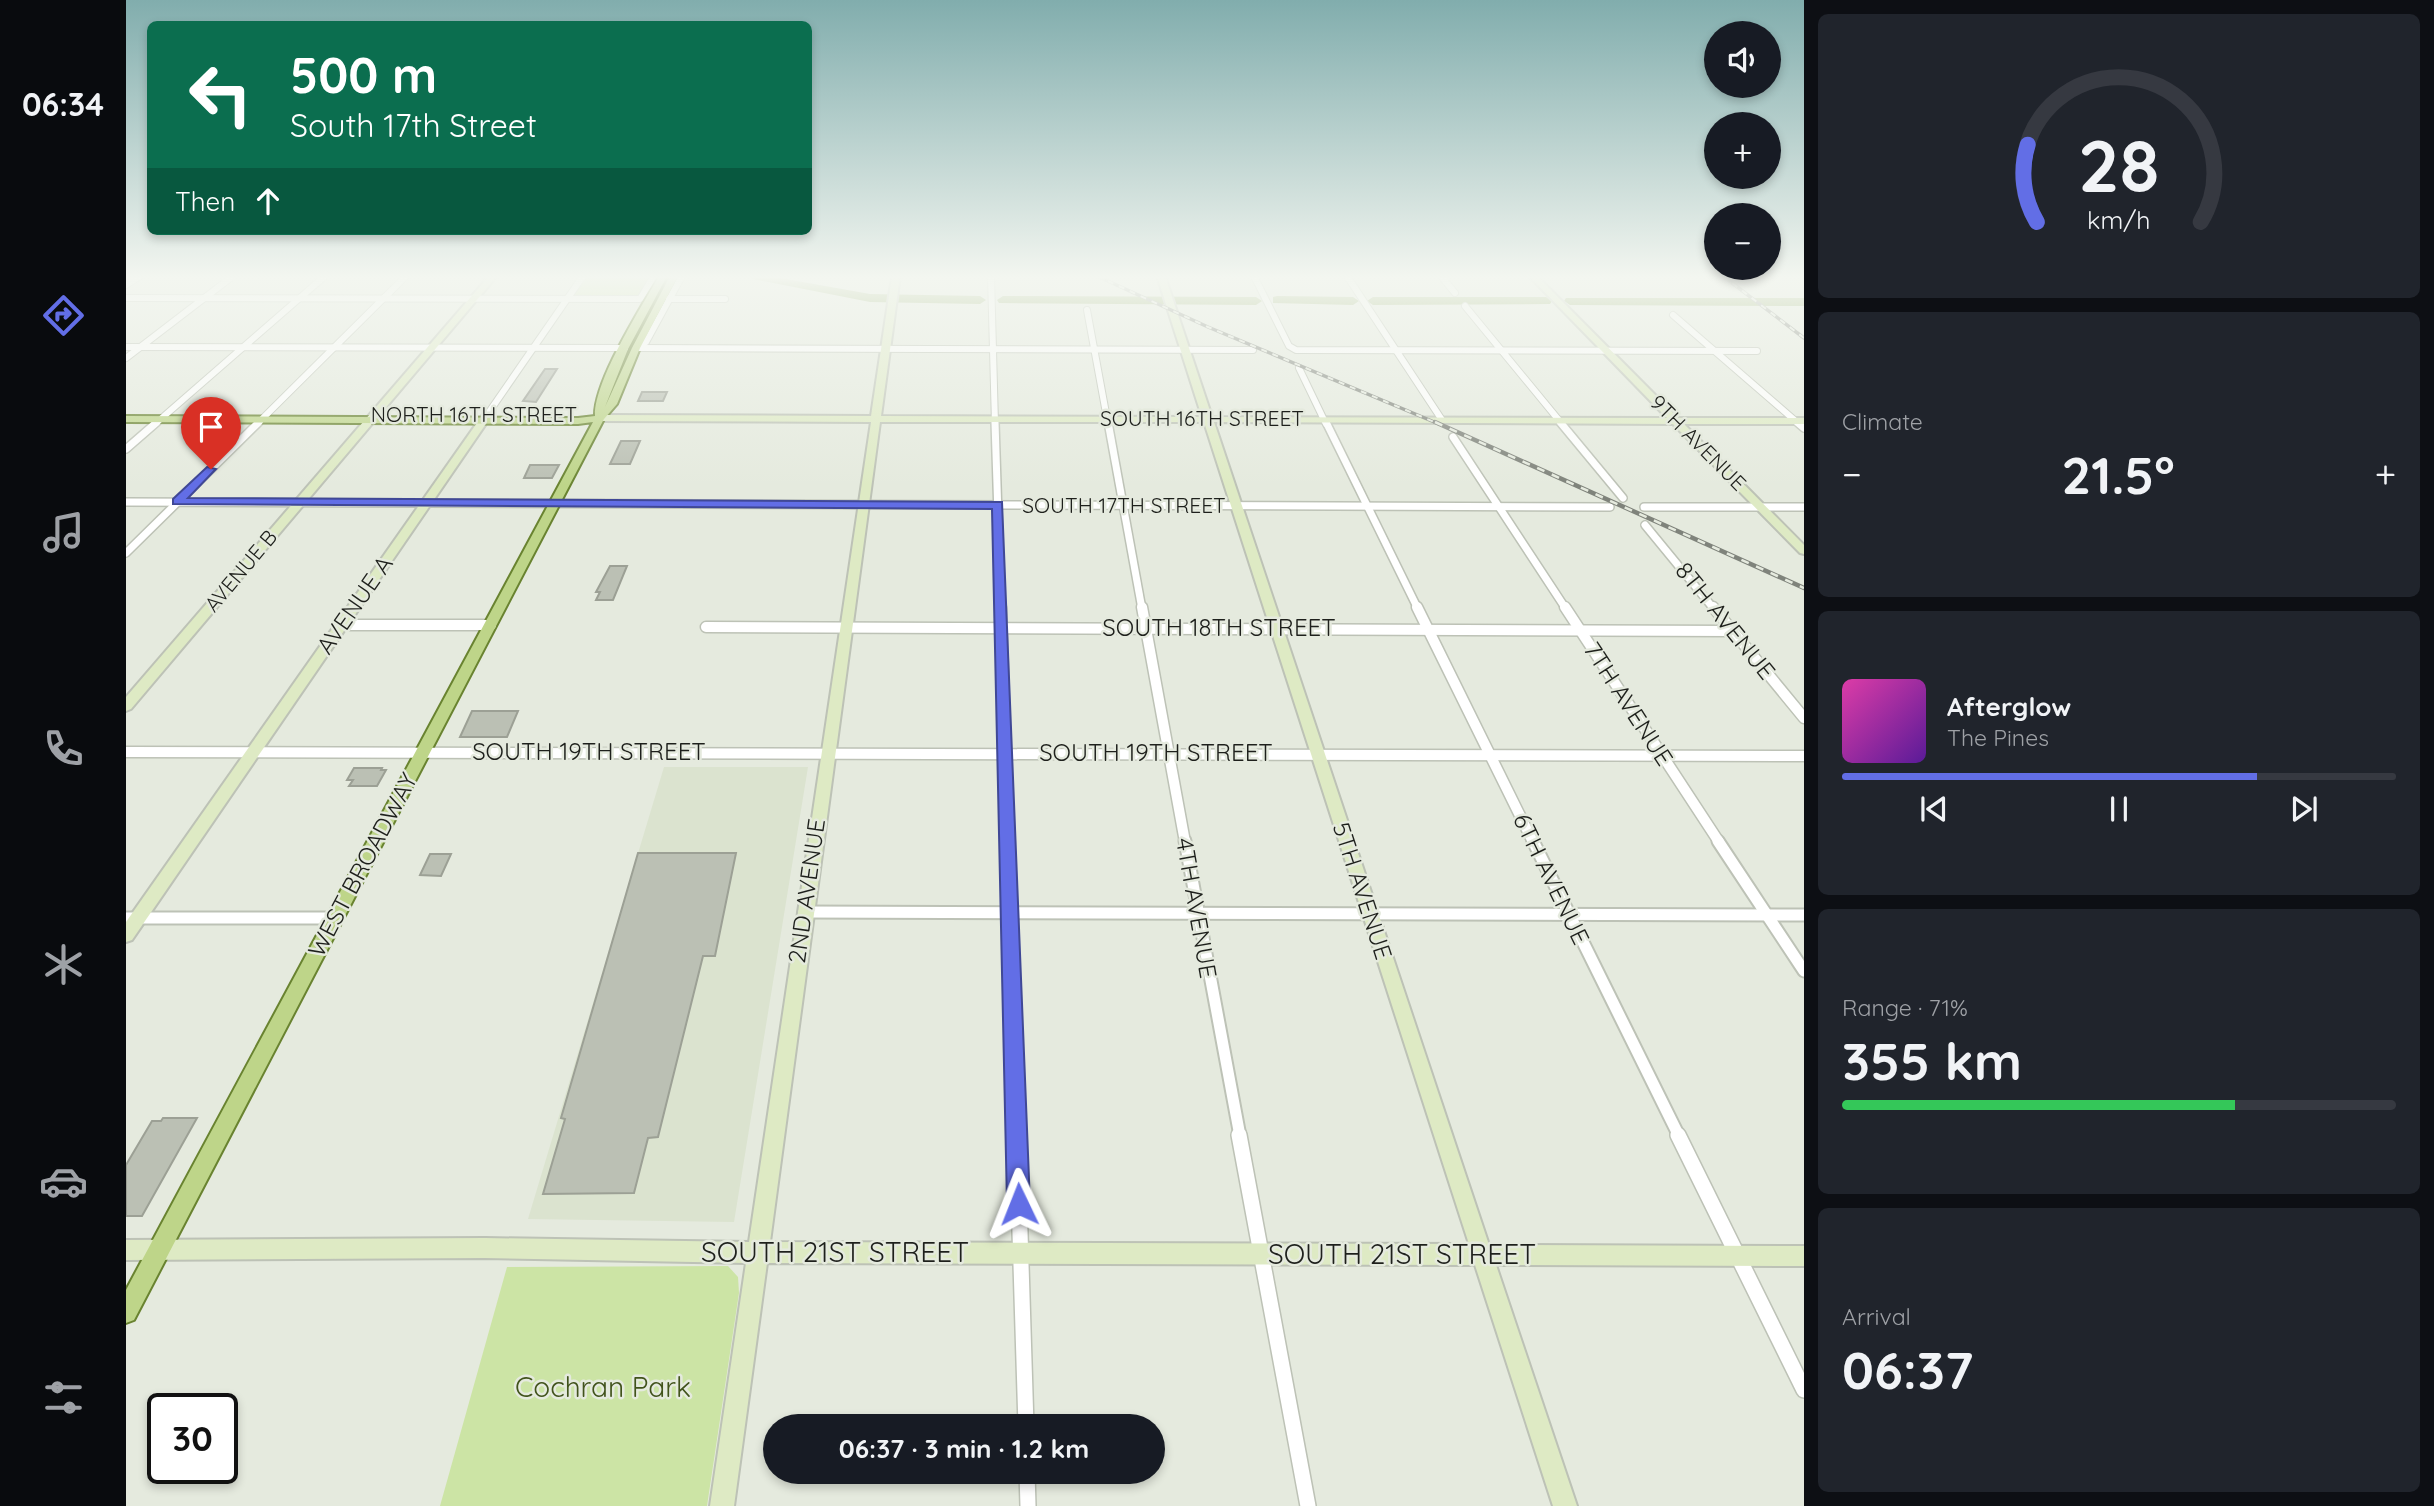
<!DOCTYPE html>
<meta charset="utf-8">
<style>
body{margin:0;font-family:Quicksand,sans-serif;background:#20242c;color:#f1f3f6;height:100vh;display:flex;flex-direction:column;font-size:26px;white-space:nowrap}
*{box-sizing:border-box;margin:0}
p{font-size:23px;color:#9ea1a6}
.icon{flex:none;width:38px;height:38px;fill:none;stroke:currentColor;stroke-width:2;stroke-linecap:round;stroke-linejoin:round}
.map{position:relative;flex:1;overflow:hidden}
.side{display:flex;flex-direction:column;gap:14px;padding:14px;background:#0d0f14;width:630px}
.side>*{flex:none}
.hud{position:absolute;left:21px;top:21px;width:665px;height:214px;border-radius:10px;box-shadow:0 4px 10px #0003;background:#0b6e4f;color:#fff;overflow:hidden}
.fabs{position:absolute;left:1578px;top:21px;display:grid;gap:14px}
.fabs a{display:grid;place-items:center;width:77px;height:77px;border-radius:50%;background:#171b24;box-shadow:0 4px 10px #0003;font-size:35px}
.speed{position:absolute;left:21px;top:1393px;display:flex;gap:14px;font-size:35px;font-weight:700;text-align:center}
.speed>*{display:grid;place-content:center;width:91px;height:91px;border-radius:50%;background:#171b24;box-shadow:0 4px 10px #0003;line-height:1}
.speed .limit{border:4px solid #111;border-radius:10px;background:#fff;color:#111}
.pin{position:absolute;display:grid;place-items:center;width:60px;height:60px;color:#fff;margin:-72px -30px;border-radius:50% 50% 50% 0;rotate:-45deg;box-shadow:0 0 7px #0007}
.pin .icon{rotate:45deg}
.me{position:absolute;width:77px;margin:-38px;rotate:358deg;stroke-linejoin:round;filter:drop-shadow(0 0 5px #0008)}
.turn{display:flex;align-items:center;gap:24px;height:147px;padding:0 28px;font-size:32px}
.turn .icon{width:91px;height:91px;stroke-width:2.5}
.turn b{display:block;font-size:49px;line-height:60px}
.then{display:flex;align-items:center;height:66px;padding:0 28px;background:#0003;gap:14px;font-size:26px}
.big{font-size:52px;font-weight:800;line-height:1.1}
.side .widget{flex:1;display:flex;flex-direction:column;justify-content:center;gap:10px;min-width:0;padding:0 24px;border-radius:10px;background:#20242c}
.side .dial{align-items:center;gap:0}
.dial svg{height:182px;overflow:visible;fill:none;stroke:#363941;stroke-width:7;stroke-linecap:round;text-anchor:middle}
.dial text{fill:#f1f3f6;stroke:none}
.song{display:flex;align-items:center;gap:21px}
.cover{width:84px;height:84px;border-radius:10px;background:linear-gradient(135deg,hsl(320 70% 55%),hsl(270 70% 35%))}
.played{height:7px;border-radius:4px;background:linear-gradient(90deg,#626ee6 75%,#363941 75%)}
.keys{display:flex;justify-content:space-around;direction:ltr}
.heat{display:flex;justify-content:space-between;align-items:center;font-size:38px;direction:ltr}
.charge{height:10px;border-radius:5px;background:linear-gradient(90deg,#34c759 71%,#363941 0)}
.trip{position:absolute;left:637px;top:1414px;width:402px;height:70px;border-radius:35px;background:#171b24;box-shadow:0 4px 10px #0003;font-weight:800;line-height:70px;text-align:center}
main{display:flex;flex:1;min-height:0}
.tab-bar{display:flex;flex-direction:column;width:126px;justify-content:space-around;align-items:center;background:#090b0e;color:#9ea1a6}
.tab-bar .icon{width:49px;height:49px}
.tab-bar .selected{color:#626ee6}
.tab-bar b{font-size:32px;color:#f1f3f6}
.map>svg:first-child{display:block}
.built{fill:#dbe3cf}
.green{fill:#cce4a5}
.lines{fill:none;stroke-linecap:round;stroke-linejoin:round}
.river{fill:#87a254;fill-rule:evenodd}
.building{fill:#bbc0b4;stroke:#9ca095;stroke-width:2}
.street-far4-casing{stroke:#bdc2b6;stroke-width:8}
.street-far3-casing{stroke:#bdc2b6;stroke-width:10}
.street-far2-casing{stroke:#bdc2b6;stroke-width:13}
.street-far1-casing{stroke:#bdc2b6;stroke-width:15}
.street-casing{stroke:#bdc2b6;stroke-width:18}
.secondary-casing{stroke:#bdc2b6;stroke-width:4}
.primary-casing{stroke:#698330;stroke-width:4}
.street-far4{stroke:#fff;stroke-width:6}
.street-far3{stroke:#fff;stroke-width:7}
.street-far2{stroke:#fff;stroke-width:10}
.street-far1{stroke:#fff;stroke-width:11}
.street{stroke:#fff;stroke-width:15}
.secondary{fill:#deeac4;fill-rule:evenodd}
.primary{fill:#bed589;fill-rule:evenodd}
.rail-far1-casing{stroke:#7f837b;stroke-width:3.5}
.rail-casing{stroke:#7f837b;stroke-width:4.5}
.rail-far1{stroke:#e5eade;stroke-width:2;stroke-dasharray:6;stroke-linecap:butt}
.rail{stroke:#e5eade;stroke-width:2.5;stroke-dasharray:8;stroke-linecap:butt}
.route{fill:#626ee6;stroke:#404896;stroke-width:2}
.labels{text-anchor:middle;stroke-width:5;stroke-linejoin:round;paint-order:stroke}
.far-street-label{font-size:21px;fill:#1e201c;stroke:#e5eade}
.street-label{font-size:24px;fill:#1e201c;stroke:#e5eade}
.near-street-label{font-size:28px;fill:#1e201c;stroke:#e5eade}
.near-park-label{font-size:28px;fill:#41531b;stroke:#e5eade}
</style>
<main>
<nav class="tab-bar">
<b>06:34</b>
<svg class="icon selected" aria-label="directions" viewBox="0 0 24 24"><path d="M12 3l9 9-9 9-9-9zM9 14v-3h6M13 9l2 2-2 2"/></svg>
<svg class="icon" aria-label="music" viewBox="0 0 24 24"><path d="M9 18V5l10-2v13"/><circle cx="6" cy="18" r="3"/><circle cx="16" cy="16" r="3"/></svg>
<svg class="icon" aria-label="phone" viewBox="0 0 24 24"><path d="M5 4h4l2 5-3 2q2 4 5 5l2-3 5 2v4C11 20 4 13 5 4z"/></svg>
<svg class="icon" aria-label="climate" viewBox="0 0 24 24"><path d="M12 3v18M4 7l16 10M4 17L20 7"/></svg>
<svg class="icon" aria-label="car" viewBox="0 0 24 24"><path d="M5 17H2v-5l4-1 3-4h7l3 4 3 1v5h-3M9 17h6M6 11h13"/><circle cx="7" cy="17" r="2"/><circle cx="17" cy="17" r="2"/></svg>
<svg class="icon" aria-label="filters" viewBox="0 0 24 24"><path d="M4 7h16M4 17h16"/><circle cx="9" cy="7" r="2"/><circle cx="15" cy="17" r="2"/></svg>
</nav>
<div class="map">
<svg width="1678" height="1506" viewBox="0 0 1678 1506">
<rect width="100%" height="100%" fill="#e5eade"/>
<!-- built -->
<polygon class="built" points="538,767 682,767 608,1222 402,1219"/>
<!-- green -->
<g class="green">
<polygon points="461,276 525,276 513,297 446,297"/>
<polygon points="602,1266 612,1277 613,1293 581,1506 314,1506 381,1267"/>
</g>
<g class="lines">
<!-- river -->
<g class="river">
<polygon points="621,276 643,276 744,294 854,296 860,300 854,304 744,302 627,279"/>
<polygon points="877,296 1130,297 1136,301 1130,305 873,303 871,300"/>
<polygon points="1151,296 1227,297 1233,301 1227,305 1147,303 1147,297"/>
<polygon points="1420,297 1426,301 1424,304 1247,305 1241,301 1247,297"/>
<polygon points="1440,298 1678,298 1678,306 1444,305 1438,301"/>
</g>
</g>
<!-- building -->
<g class="building">
<polygon points="419,369 431,369 410,402 397,401"/>
<polygon points="516,392 541,392 537,401 512,401"/>
<polygon points="495,441 514,441 504,464 484,464"/>
<polygon points="404,465 433,465 426,478 398,478"/>
<polygon points="484,566 501,566 487,600 470,600 474,592 470,592"/>
<polygon points="346,711 392,711 381,737 334,737"/>
<polygon points="228,768 256,768 255,770 260,770 251,786 223,786 227,780 221,780"/>
<polygon points="512,853 610,853 589,956 577,956 532,1137 522,1138 508,1193 417,1194 439,1119 435,1118"/>
<polygon points="304,854 325,854 315,876 294,875"/>
<polygon points="37,1118 71,1118 16,1216 0,1216 0,1165 26,1121 35,1121"/>
</g>
<g class="lines">
<!-- street-far4 casing -->
<g class="street-far4-casing">
<g id="street-far4">
<polyline points="865,276 869,424"/>
<polyline points="1128,276 1163,346 1170,350 1631,351"/>
<polyline points="1221,276 1316,420"/>
<polyline points="1315,276 1329,293"/>
<polyline points="0,285 14,276"/>
<polyline points="0,298 514,299 528,276"/>
<polyline points="543,299 599,299"/>
<polyline points="1339,306 1436,424"/>
<polyline points="961,310 982,424"/>
<polyline points="1547,315 1673,424"/>
<polyline points="0,347 499,348"/>
<polyline points="510,348 1127,350"/>
<polyline points="510,348 520,342 556,276"/>
<polyline points="0,358 107,276"/>
<polyline points="1173,368 1200,424"/>
<polyline points="361,415 457,276"/>
<polyline points="29,424 199,276"/>
<polyline points="131,424 280,276"/>
</g>
</g>
<!-- street-far3 casing -->
<g class="street-far3-casing">
<g id="street-far3">
<polyline points="869,422 875,609"/>
<polyline points="982,422 1016,609"/>
<polyline points="1200,422 1292,609"/>
<polyline points="1434,422 1497,498"/>
<polyline points="1671,422 1678,428"/>
<polyline points="1327,437 1440,609"/>
<polyline points="0,449 31,422"/>
<polyline points="0,502 1484,507"/>
<polyline points="1518,507 1678,507"/>
<polyline points="1519,525 1588,609"/>
<polyline points="0,553 133,422"/>
</g>
</g>
<!-- street-far2 casing -->
<g class="street-far2-casing">
<g id="street-far2">
<polyline points="875,607 882,842"/>
<polyline points="1016,607 1059,842"/>
<polyline points="1291,607 1407,842"/>
<polyline points="1439,607 1593,842"/>
<polyline points="1587,607 1678,718"/>
<polyline points="215,625 365,625"/>
<polyline points="580,627 1606,631"/>
<polyline points="0,752 1678,756"/>
</g>
</g>
<!-- street-far1 casing -->
<g class="street-far1-casing">
<g id="street-far1">
<polyline points="882,841 891,1136"/>
<polyline points="1059,841 1114,1136"/>
<polyline points="1407,841 1553,1136"/>
<polyline points="1592,841 1678,971"/>
<polyline points="678,912 1678,915"/>
<polyline points="0,918 209,918"/>
</g>
</g>
<!-- street casing -->
<g class="street-casing">
<g id="street">
<polyline points="891,1135 900,1426"/>
<polyline points="1113,1135 1182,1506"/>
<polyline points="1552,1135 1678,1390"/>
<polyline points="901,1472 902,1506"/>
</g>
</g>
<!-- secondary casing -->
<g class="secondary-casing">
<g id="secondary">
<polygon points="363,276 371,276 5,709 0,711 0,697"/>
<path d="M766,276H774L755,416L1076,417L1031,276H1039L1086,417L1541,418L1403,276H1411L1552,418H1678V424H1558L1678,545V554L1674,553L1547,424L1088,422L1363,1245L1678,1246V1266L1370,1265L1451,1506H1427L1349,1265L641,1263L608,1506H584L620,1263L359,1258L0,1260V1240L359,1238L623,1242L745,422L474,421L469,418L474,415L745,416ZM754,422H1078L1343,1244L644,1242Z"/>
<polygon points="358,413 366,415 6,940 0,942 0,922"/>
</g>
</g>
<!-- primary casing -->
<g class="primary-casing">
<path id="primary" d="M533,276H541L502,349L479,407L506,348L544,276H552L514,348L491,404L478,419L8,1320L0,1323V1290L467,422L452,424L0,422V416L452,418L469,416C468,381 515,308 533,276Z"/>
</g>
<!-- street-far4 -->
<use href="#street-far4" class="street-far4"/>
<!-- street-far3 -->
<use href="#street-far3" class="street-far3"/>
<!-- street-far2 -->
<use href="#street-far2" class="street-far2"/>
<!-- street-far1 -->
<use href="#street-far1" class="street-far1"/>
<!-- street -->
<use href="#street" class="street"/>
<!-- secondary -->
<use href="#secondary" class="secondary"/>
<!-- primary -->
<use href="#primary" class="primary"/>
<!-- rail-far1 casing -->
<g class="rail-far1-casing">
<g id="rail-far1">
<polyline points="971,276 1082,327 1313,424"/>
<polyline points="1597,276 1678,338"/>
</g>
</g>
<!-- rail casing -->
<g class="rail-casing">
<polyline id="rail" points="1309,422 1678,588"/>
</g>
<!-- rail-far1 -->
<use href="#rail-far1" class="rail-far1"/>
<!-- rail -->
<use href="#rail" class="rail"/>
</g>
<!-- sky -->
<linearGradient id="sky" x2="0" y2="1"><stop stop-color="#81adad"/><stop offset="0.57" stop-color="#f3f6f0"/><stop offset="1" stop-color="#f3f6f0" stop-opacity="0"/></linearGradient>
<rect width="1678" height="486" fill="url(#sky)"/>
<!-- route -->
<polygon class="route" points="81,467 90,469 62,498 876,502 904,1204 901,1212 893,1215 885,1212 881,1204 866,509 47,504 47,499"/>
<g class="labels">
<!-- far-street labels -->
<g class="far-street-label">
<text x="348" y="422">NORTH 16TH STREET</text>
<text x="1076" y="426">SOUTH 16TH STREET</text>
<text transform="translate(1572 443) rotate(45)" y="7">9TH AVENUE</text>
<text x="998" y="513">SOUTH 17TH STREET</text>
<text transform="translate(115 571) rotate(-50)" y="7">AVENUE B</text>
</g>
<!-- street labels -->
<g class="street-label">
<text transform="translate(229 605) rotate(-55)" y="8">AVENUE A</text>
<text transform="translate(1599 621) rotate(51)" y="8">8TH AVENUE</text>
<text x="1093" y="636">SOUTH 18TH STREET</text>
<text transform="translate(1502 704) rotate(57)" y="8">7TH AVENUE</text>
<text x="463" y="760">SOUTH 19TH STREET</text>
<text x="1030" y="761">SOUTH 19TH STREET</text>
<text transform="translate(237 865) rotate(-62)" y="8">WEST BROADWAY</text>
<text transform="translate(1425 879) rotate(64)" y="8">6TH AVENUE</text>
<text transform="translate(681 891) rotate(-82)" y="8">2ND AVENUE</text>
<text transform="translate(1236 891) rotate(72)" y="8">5TH AVENUE</text>
<text transform="translate(1070 908) rotate(80)" y="8">4TH AVENUE</text>
</g>
<!-- near-street labels -->
<g class="near-street-label">
<text x="709" y="1262">SOUTH 21ST STREET</text>
<text x="1276" y="1264">SOUTH 21ST STREET</text>
</g>
<!-- near-park labels -->
<g class="near-park-label">
<text x="477" y="1397">Cochran Park</text>
</g>
</g>
</svg>
<div class="fabs">
<a><svg class="icon" aria-label="sound" viewBox="0 0 24 24"><path d="M4 9h4l5-4v14l-5-4H4zM17 9q2 3 0 6"/></svg></a>
<a>+</a>
<a>−</a>
</div>
<div class="speed"><div class="limit">30</div></div>
<div class="pin" style="left:85px;top:469px;background:#d93025"><svg class="icon" aria-label="arrive" viewBox="0 0 24 24"><path d="M6 21V4h12l-3 4 3 4H6"/></svg></div>
<svg class="me" style="left:893px;top:1204px" viewBox="-20 -20 40 40"><path d="M0-17L14 15 0 8-14 15z" fill="#626ee6" stroke="#fff" stroke-width="4"/></svg>
<div class="trip">06:37 · 3 min · 1.2 km</div>
<div class="hud">
<div class="turn"><svg class="icon" aria-label="left" viewBox="0 0 24 24"><path d="M17 20v-9H6M10 6l-5 5 5 5"/></svg><div><b>500 m</b>South 17th Street</div></div>
<div class="then">Then<svg class="icon" aria-label="ahead" viewBox="0 0 24 24"><path d="M12 20V5M6 11l6-6 6 6"/></svg></div>
</div>
</div>
<section class="side">
<div class="widget dial"><svg viewBox="0 0 100 80">
<path d="M14 69A42 42 0 1 1 86 69"/>
<path d="M14 69A42 42 0 0 1 10 35" stroke="#626ee6"/>
<text x="50" y="56" font-size="32" font-weight="700">28</text>
<text x="50" y="72" font-size="11">km/h</text>
</svg></div>
<div class="widget"><p>Climate</p>
<div class="heat"><a>−</a><b class="big">21.5°</b><a>+</a></div>
</div>
<div class="widget">
<div class="song"><i class="cover"></i><div><b>Afterglow</b><p>The Pines</p></div></div>
<div class="played"></div>
<div class="keys"><svg class="icon" aria-label="previous" viewBox="0 0 24 24"><path d="M18 5L8 12l10 7zM5 5v14"/></svg><svg class="icon" aria-label="pause" viewBox="0 0 24 24"><path d="M8 5v14M16 5v14"/></svg><svg class="icon" aria-label="next" viewBox="0 0 24 24"><path d="M6 5l10 7-10 7zM19 5v14"/></svg></div>
</div>
<div class="widget"><p>Range · 71%</p><b class="big">355 km</b><div class="charge"></div></div>
<div class="widget"><p>Arrival</p><b class="big">06:37</b></div>
</section>
</main>
